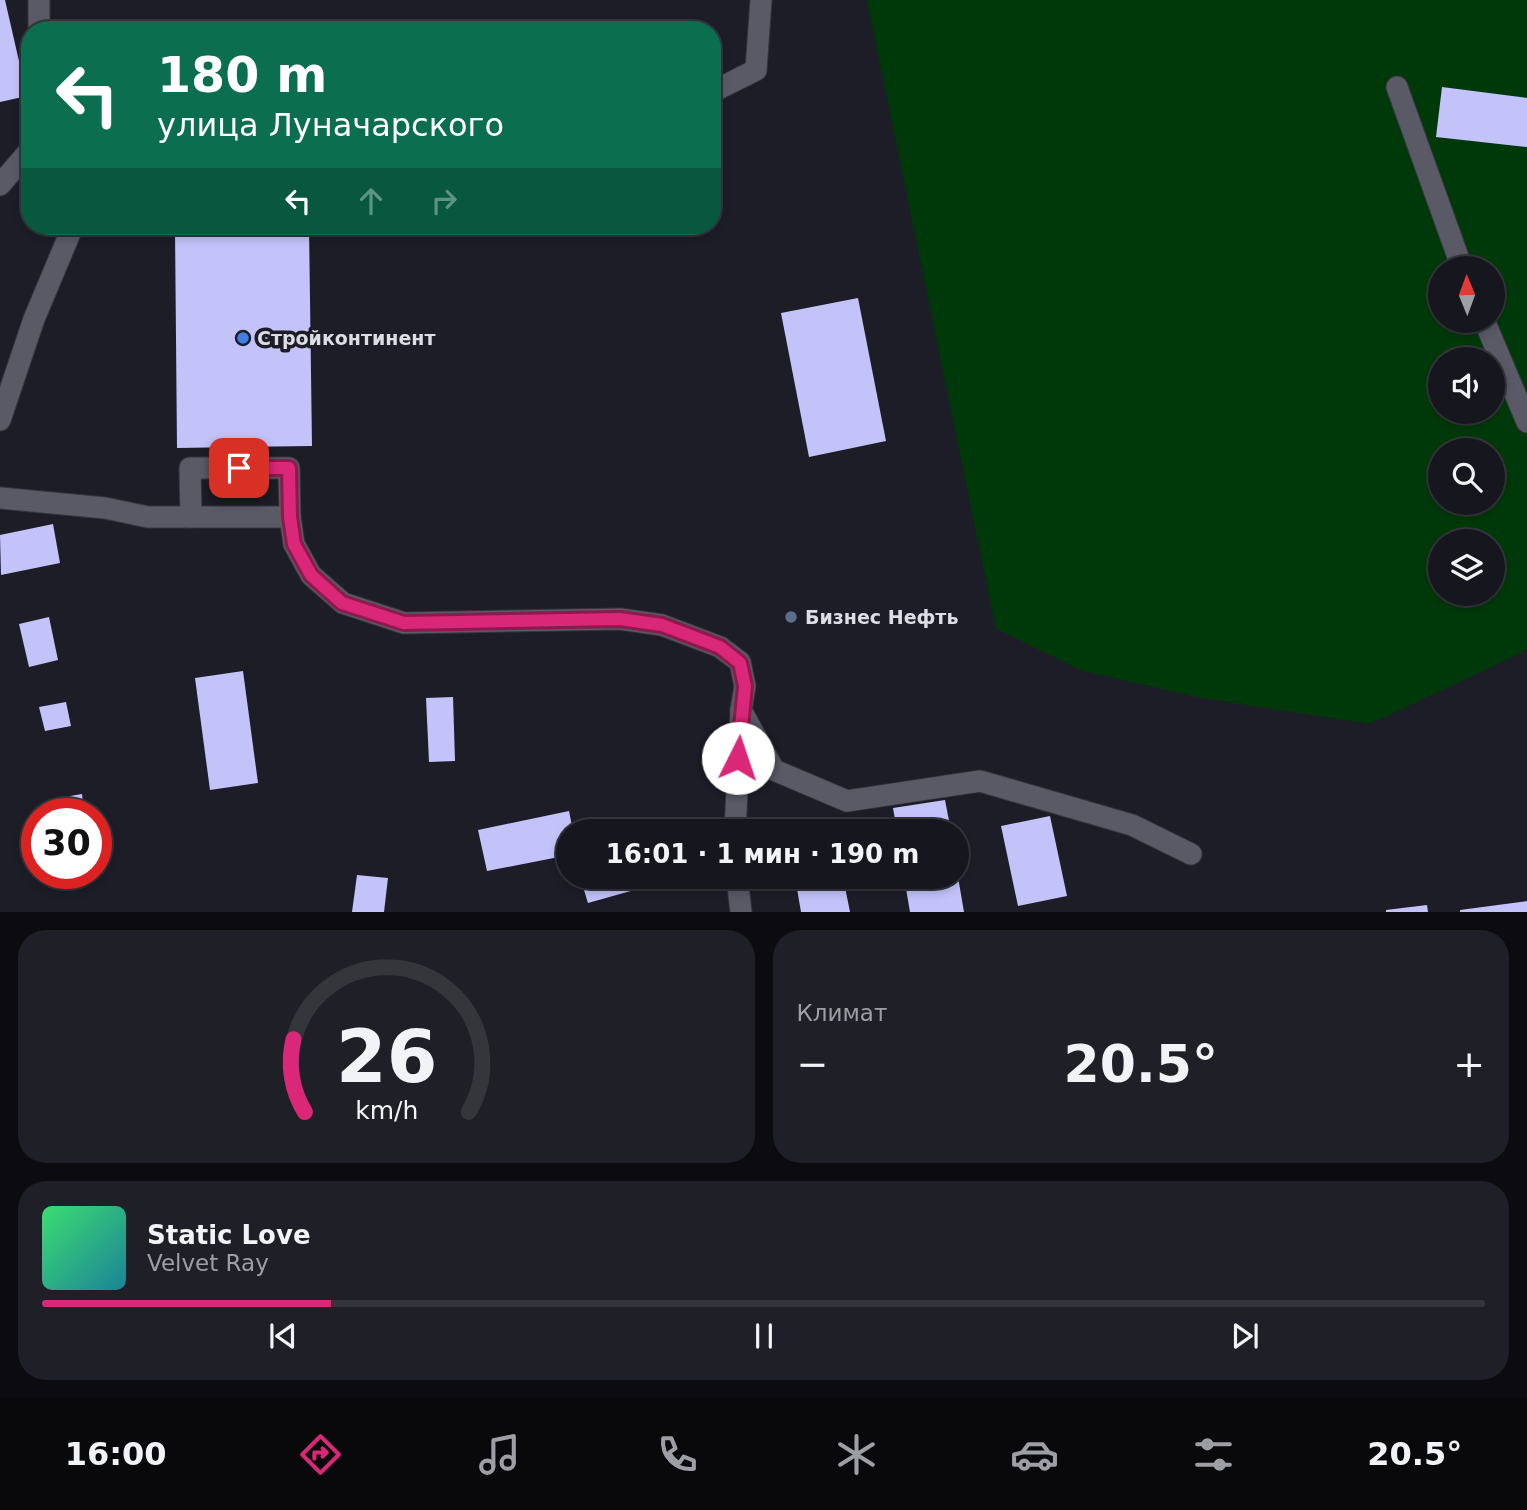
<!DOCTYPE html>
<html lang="ru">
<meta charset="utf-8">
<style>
body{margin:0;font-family:"DejaVu Sans",sans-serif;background:#1f1f27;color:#f1f3f6;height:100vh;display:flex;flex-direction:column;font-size:26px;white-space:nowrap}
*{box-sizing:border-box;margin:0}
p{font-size:23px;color:#9e9fa4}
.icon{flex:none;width:38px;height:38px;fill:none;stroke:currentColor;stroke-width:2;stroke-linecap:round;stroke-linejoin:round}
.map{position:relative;height:912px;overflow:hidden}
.panel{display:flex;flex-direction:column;gap:18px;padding:18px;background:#0c0c10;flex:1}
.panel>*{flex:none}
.guide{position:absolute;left:21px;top:21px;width:700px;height:214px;border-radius:28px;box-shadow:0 4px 10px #0003,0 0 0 2px #35353c;background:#0b6e4f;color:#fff;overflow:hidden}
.needle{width:46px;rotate:359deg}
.fabs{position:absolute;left:1428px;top:256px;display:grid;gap:14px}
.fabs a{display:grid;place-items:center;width:77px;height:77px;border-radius:50%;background:#16161e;box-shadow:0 4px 10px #0003,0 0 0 2px #35353c;font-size:35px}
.speed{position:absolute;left:21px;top:798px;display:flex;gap:14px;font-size:35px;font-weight:700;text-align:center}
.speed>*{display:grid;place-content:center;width:91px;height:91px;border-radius:50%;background:#16161e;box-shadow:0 4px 10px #0003,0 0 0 2px #35353c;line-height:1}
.speed .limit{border:10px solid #d22;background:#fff;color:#111}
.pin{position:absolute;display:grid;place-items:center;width:60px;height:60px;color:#fff;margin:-30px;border-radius:14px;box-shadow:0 4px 10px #0006}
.me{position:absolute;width:77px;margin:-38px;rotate:4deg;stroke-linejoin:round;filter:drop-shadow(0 0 5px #0008)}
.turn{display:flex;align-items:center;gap:24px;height:147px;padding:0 21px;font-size:32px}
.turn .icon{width:91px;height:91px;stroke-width:2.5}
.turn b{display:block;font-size:49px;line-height:60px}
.lanes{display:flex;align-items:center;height:66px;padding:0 21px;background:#0003;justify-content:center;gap:35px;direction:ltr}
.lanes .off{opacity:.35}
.big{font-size:52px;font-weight:700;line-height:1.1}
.panel .card{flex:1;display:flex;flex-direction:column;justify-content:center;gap:10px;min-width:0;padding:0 24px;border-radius:28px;background:#1f1f27}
.panel .dial{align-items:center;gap:0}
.dial svg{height:182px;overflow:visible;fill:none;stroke:#35353c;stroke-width:7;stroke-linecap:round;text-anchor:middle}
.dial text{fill:#f1f3f6;stroke:none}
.song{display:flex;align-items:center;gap:21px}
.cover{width:84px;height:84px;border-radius:10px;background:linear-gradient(135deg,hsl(140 70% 55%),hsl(190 70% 35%))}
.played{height:7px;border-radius:4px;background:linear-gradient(90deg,#db2777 20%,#35353c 20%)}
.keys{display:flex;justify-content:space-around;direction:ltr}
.heat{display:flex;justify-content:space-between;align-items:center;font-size:38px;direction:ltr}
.panel .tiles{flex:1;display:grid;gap:18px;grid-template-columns:1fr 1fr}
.card:last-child{grid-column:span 2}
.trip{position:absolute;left:556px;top:819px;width:413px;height:70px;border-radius:35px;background:#16161e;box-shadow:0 4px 10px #0003,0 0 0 2px #35353c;font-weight:700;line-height:70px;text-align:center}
.tabs{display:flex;height:112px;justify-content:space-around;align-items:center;background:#09090c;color:#9e9fa4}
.tabs .icon{width:49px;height:49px}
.tabs .current{color:#db2777}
.tabs b{font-size:32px;color:#f1f3f6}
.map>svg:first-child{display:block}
.green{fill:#003909;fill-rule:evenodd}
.building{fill:#c3c3fa}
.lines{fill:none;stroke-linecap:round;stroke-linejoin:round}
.minor-casing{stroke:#37373f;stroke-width:23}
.minor{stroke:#595a66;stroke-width:21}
.route-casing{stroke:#8e194d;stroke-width:18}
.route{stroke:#db2777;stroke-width:12}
.shop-dot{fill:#3f7fe0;stroke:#1d1d28;stroke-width:2.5}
.service-dot{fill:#5c6f8a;stroke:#1d1d28;stroke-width:2.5}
.labels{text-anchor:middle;stroke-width:7;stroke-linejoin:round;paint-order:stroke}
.poi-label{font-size:19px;font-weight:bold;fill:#dddee5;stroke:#1d1d28;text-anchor:start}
</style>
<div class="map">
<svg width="1527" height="912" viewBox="0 0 1527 912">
<rect width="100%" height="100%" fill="#1d1d28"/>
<!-- green -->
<path class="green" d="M867,0H1527V650L1370,724L1201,698L1083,671L996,629ZM1440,268H1493V320H1440ZM1440,359H1493V411H1440ZM1440,450H1493V502H1440ZM1440,541H1493V593H1440Z"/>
<!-- building -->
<g class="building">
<polygon points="0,0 5,0 27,96 0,102"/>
<polygon points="1442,87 1527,98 1527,147 1436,137"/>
<polygon points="152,226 309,226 312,446 177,448 175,229 152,229"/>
<polygon points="858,298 886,441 809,457 781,313"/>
<polygon points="53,524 60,563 1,575 0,535"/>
<polygon points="49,617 58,660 29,667 19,624"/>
<polygon points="243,671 258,783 210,790 195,678"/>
<polygon points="453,697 455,761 429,762 426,698"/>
<polygon points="66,702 71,726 45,731 39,707"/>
<polygon points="82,794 84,814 60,814 58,798"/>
<polygon points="945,800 951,831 897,831 893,808"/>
<polygon points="569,811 573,831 569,831 569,855 487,871 478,830"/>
<polygon points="1050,816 1067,896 1018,906 1001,826"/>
<polygon points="357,875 388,878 384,912 352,912"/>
<polygon points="580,877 677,877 677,878 588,903"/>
<polygon points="795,877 843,877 850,912 801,912"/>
<polygon points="904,877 958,877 964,912 910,912"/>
<polygon points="1527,901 1527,912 1460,912 1460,910"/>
<polygon points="1427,905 1428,912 1386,912 1386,910"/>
</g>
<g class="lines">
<!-- minor casing -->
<g class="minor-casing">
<g id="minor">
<polyline points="39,0 39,30"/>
<polyline points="1397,87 1462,268"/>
<polyline points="712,92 756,70 761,0"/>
<polyline points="0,185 30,150"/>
<polyline points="1484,320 1527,422"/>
<polyline points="0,420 34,319 73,226"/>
<polyline points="0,498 105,508 148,517 290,517"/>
<polyline points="191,517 190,468 289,468 290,517 294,544 311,575 343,603 404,623 620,619 662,625 720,647 740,662 745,686 741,710 735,831"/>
<polyline points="741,710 774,770 847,801 980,781 1132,825 1191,854"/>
<polyline points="737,877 741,912"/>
</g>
</g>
<!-- minor -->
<use href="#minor" class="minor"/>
</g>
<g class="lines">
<!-- route casing -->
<g class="route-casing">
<polyline id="route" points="239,468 289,468 290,517 294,544 311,575 342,603 404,623 620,619 662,625 720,647 740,663 745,686 738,758"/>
</g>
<!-- route -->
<use href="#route" class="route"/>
</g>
<!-- markers -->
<circle class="shop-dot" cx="243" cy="338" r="7"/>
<circle class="service-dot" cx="791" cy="617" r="7"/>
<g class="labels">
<!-- poi labels -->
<g class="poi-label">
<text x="257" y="345">Стройконтинент</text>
<text x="805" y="624">Бизнес Нефть</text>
</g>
</g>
</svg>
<div class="fabs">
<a><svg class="needle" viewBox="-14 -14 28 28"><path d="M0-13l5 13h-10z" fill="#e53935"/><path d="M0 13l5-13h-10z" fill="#9e9fa4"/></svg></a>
<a><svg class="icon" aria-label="sound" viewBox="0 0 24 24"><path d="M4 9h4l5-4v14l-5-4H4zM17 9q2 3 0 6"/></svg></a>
<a><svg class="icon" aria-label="search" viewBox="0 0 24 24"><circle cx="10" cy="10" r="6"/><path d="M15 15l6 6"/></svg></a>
<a><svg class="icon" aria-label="layers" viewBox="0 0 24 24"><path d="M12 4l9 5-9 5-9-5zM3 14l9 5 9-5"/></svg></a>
</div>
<div class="speed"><div class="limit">30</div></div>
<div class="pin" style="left:239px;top:468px;background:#d93025"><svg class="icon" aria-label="arrive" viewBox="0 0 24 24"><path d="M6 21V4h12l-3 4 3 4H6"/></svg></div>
<svg class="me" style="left:738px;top:758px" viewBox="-20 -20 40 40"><circle r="19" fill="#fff"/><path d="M0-13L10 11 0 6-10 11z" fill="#db2777"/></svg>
<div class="trip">16:01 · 1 мин · 190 m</div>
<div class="guide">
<div class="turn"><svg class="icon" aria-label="left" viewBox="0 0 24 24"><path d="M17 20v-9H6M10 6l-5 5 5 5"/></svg><div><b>180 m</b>улица Луначарского</div></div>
<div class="lanes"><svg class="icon" aria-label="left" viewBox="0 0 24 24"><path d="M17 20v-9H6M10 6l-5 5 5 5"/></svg><svg class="icon off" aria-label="ahead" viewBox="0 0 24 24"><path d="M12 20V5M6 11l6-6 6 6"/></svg><svg class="icon off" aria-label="right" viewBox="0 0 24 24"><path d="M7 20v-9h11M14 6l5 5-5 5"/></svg></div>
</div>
</div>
<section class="panel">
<div class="tiles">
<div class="card dial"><svg viewBox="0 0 100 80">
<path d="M14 69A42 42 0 1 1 86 69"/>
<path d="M14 69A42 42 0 0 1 9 37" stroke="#db2777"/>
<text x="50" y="56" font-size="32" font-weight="700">26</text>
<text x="50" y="72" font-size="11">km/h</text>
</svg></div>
<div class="card"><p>Климат</p>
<div class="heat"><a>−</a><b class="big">20.5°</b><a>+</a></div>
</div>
<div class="card">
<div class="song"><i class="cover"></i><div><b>Static Love</b><p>Velvet Ray</p></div></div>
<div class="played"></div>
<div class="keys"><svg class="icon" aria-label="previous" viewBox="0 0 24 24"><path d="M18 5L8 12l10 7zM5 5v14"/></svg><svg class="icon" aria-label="pause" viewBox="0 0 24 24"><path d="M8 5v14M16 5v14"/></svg><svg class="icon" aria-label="next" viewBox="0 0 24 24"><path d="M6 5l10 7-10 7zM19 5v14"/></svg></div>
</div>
</div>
</section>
<nav class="tabs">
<b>16:00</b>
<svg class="icon current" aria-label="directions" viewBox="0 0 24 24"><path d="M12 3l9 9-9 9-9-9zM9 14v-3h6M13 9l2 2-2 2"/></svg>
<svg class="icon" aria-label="music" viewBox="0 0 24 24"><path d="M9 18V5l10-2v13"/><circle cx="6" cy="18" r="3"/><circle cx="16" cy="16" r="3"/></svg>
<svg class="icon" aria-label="phone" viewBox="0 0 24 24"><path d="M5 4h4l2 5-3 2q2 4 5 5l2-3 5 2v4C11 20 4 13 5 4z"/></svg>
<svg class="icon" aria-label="climate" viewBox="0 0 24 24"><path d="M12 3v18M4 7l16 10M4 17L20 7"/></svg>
<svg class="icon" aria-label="car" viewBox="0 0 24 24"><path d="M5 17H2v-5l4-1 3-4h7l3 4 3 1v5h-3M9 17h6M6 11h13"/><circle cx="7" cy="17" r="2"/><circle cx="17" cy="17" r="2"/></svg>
<svg class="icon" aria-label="filters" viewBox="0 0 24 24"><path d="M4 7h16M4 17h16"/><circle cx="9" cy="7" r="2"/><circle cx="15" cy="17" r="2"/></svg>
<b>20.5°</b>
</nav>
